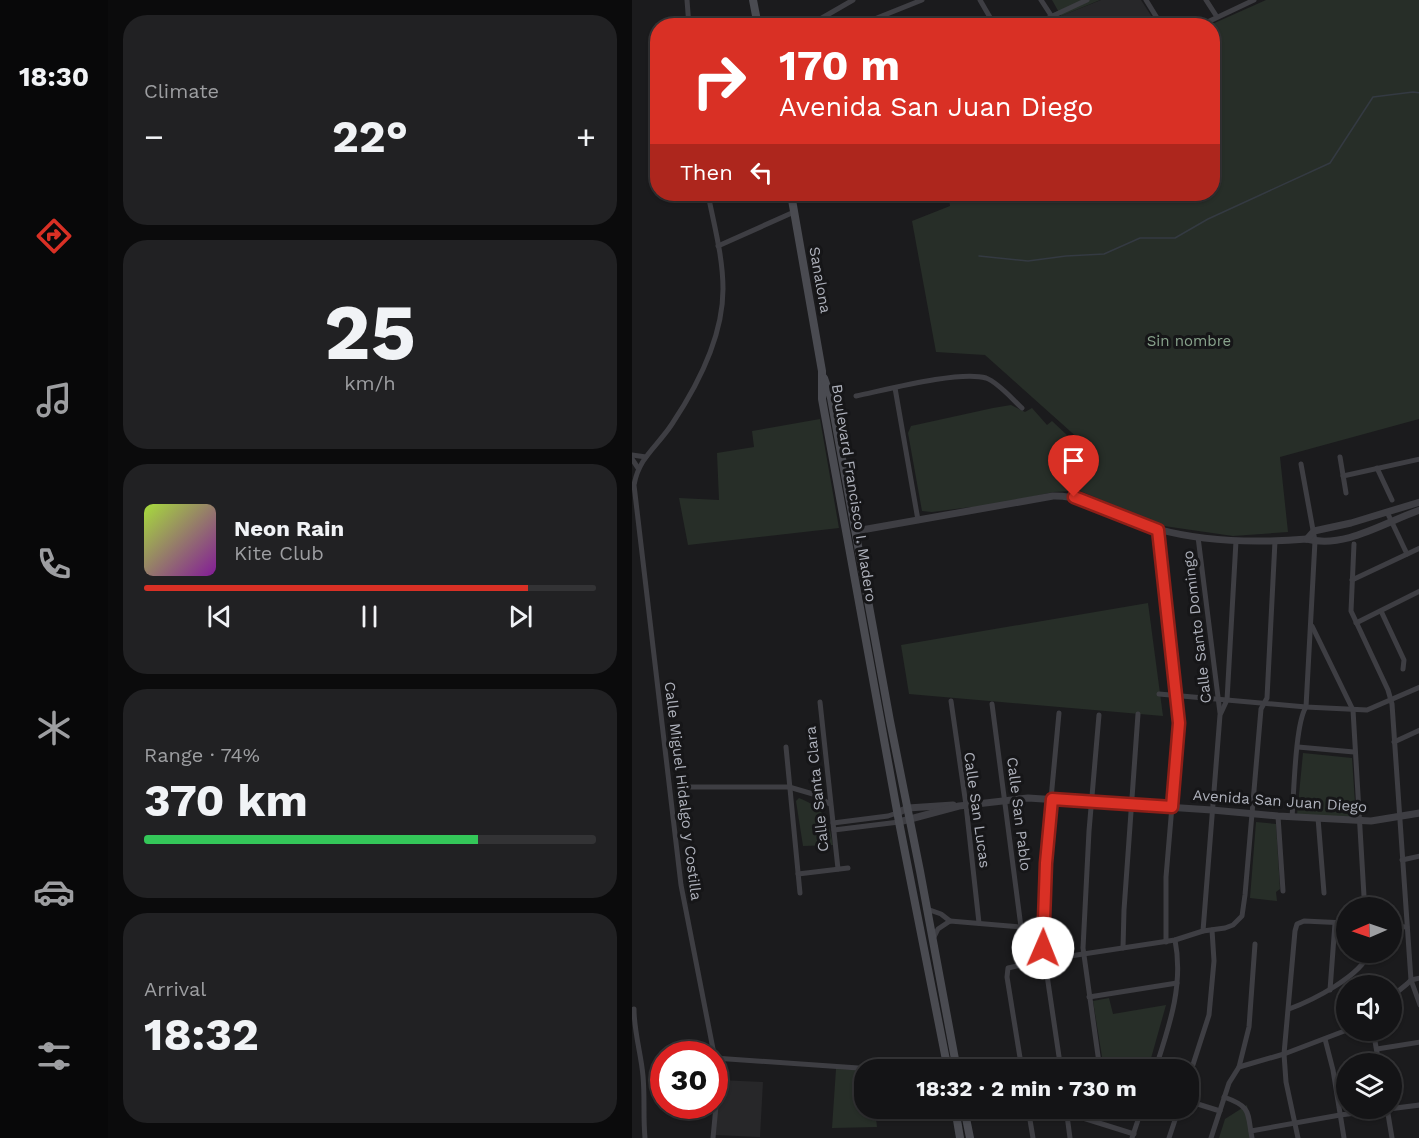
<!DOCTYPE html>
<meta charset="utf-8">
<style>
body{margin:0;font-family:"Work Sans",sans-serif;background:#212123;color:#f1f3f6;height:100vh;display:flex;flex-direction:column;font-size:22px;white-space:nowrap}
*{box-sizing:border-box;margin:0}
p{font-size:20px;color:#9d9ea1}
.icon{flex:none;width:33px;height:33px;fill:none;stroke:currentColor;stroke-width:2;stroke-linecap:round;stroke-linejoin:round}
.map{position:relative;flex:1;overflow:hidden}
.sheet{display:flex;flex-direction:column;gap:15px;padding:15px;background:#0b0b0c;width:524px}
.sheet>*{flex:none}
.banner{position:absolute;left:18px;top:18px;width:570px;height:183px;border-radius:24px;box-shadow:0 2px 4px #0004,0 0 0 2px #333335;background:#d93025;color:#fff;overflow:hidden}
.needle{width:39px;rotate:268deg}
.tools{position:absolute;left:704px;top:897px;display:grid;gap:12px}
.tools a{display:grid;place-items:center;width:66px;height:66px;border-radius:50%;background:#141416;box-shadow:0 2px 4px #0004,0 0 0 2px #333335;font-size:30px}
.speed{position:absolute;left:18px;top:1041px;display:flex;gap:12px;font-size:30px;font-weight:700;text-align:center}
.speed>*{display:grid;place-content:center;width:78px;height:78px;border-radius:50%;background:#141416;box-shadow:0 2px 4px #0004,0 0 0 2px #333335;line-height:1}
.speed .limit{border:9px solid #d22;background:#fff;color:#111}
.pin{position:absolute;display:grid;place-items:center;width:51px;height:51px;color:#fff;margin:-62px -26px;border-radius:50% 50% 50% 0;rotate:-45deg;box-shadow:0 0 6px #0007}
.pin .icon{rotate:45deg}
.me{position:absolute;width:66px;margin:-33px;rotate:1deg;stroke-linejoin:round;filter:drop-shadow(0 0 4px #0008)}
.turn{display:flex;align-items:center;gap:21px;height:126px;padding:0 30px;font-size:27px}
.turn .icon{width:78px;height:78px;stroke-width:2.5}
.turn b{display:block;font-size:42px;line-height:51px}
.then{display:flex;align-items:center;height:57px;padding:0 30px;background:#0003;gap:12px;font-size:22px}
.big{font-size:45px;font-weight:700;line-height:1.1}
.sheet .tile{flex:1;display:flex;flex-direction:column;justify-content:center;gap:9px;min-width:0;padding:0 21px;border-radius:24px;background:#212123}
.sheet .dial{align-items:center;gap:0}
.dial b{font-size:78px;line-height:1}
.song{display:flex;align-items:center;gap:18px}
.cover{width:72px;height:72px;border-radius:9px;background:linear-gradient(135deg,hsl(80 70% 55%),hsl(290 70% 35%))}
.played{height:6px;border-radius:3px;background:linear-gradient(90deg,#d93025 85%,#333335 85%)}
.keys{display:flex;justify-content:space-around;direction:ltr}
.heat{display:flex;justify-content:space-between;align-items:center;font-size:33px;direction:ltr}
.charge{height:9px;border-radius:4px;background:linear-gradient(90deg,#34c759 74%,#333335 0)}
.trip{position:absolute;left:222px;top:1059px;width:345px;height:60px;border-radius:24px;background:#141416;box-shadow:0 2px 4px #0004,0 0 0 2px #333335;font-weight:700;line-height:60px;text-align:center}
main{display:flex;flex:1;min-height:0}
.tab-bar{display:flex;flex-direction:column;width:108px;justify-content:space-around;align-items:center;background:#080809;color:#9d9ea1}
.tab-bar .icon{width:42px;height:42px}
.tab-bar .selected{color:#d93025}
.tab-bar b{font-size:27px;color:#f1f3f6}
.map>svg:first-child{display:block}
.built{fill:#272729}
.green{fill:#272e28}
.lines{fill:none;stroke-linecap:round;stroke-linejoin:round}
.stream{stroke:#343a42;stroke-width:1.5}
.minor{stroke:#3e3e43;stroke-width:5}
.tertiary{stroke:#3e3e43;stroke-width:7}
.secondary{stroke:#4a4b51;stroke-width:8}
.route-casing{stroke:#8d1f18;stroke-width:15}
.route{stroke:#d93025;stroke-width:10}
.labels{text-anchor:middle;stroke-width:6;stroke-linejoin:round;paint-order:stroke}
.street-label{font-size:15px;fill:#aeb1bb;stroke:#161618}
.park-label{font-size:15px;fill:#88a38c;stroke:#161618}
</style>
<main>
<nav class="tab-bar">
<b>18:30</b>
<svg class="icon selected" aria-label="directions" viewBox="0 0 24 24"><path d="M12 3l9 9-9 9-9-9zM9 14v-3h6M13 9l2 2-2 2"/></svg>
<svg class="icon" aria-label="music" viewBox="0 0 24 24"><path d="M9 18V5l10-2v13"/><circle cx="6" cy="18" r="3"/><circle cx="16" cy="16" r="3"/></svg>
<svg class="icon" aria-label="phone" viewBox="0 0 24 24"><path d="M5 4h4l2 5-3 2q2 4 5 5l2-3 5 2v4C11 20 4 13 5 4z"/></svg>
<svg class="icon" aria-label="climate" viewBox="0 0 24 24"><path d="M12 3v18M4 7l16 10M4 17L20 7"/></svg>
<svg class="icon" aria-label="car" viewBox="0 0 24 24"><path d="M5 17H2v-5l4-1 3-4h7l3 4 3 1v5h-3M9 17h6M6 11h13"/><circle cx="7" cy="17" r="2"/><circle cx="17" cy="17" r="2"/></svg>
<svg class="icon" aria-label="filters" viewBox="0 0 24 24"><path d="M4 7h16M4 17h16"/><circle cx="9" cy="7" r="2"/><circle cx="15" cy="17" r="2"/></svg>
</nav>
<section class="sheet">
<div class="tile"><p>Climate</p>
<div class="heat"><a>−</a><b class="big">22°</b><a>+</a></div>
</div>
<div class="tile dial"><b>25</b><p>km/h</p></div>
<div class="tile">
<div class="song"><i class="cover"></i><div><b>Neon Rain</b><p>Kite Club</p></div></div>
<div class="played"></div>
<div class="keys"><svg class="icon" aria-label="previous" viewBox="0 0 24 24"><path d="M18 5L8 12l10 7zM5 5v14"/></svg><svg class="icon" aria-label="pause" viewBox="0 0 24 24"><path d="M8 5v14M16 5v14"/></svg><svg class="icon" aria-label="next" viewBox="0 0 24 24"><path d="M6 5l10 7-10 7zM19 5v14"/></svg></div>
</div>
<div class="tile"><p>Range · 74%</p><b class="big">370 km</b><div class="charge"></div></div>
<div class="tile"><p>Arrival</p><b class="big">18:32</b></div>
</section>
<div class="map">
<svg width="788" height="1138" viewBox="0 0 788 1138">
<rect width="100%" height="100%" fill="#1b1b1d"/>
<!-- built -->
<g class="built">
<polygon points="469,0 509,0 525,25 435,25 429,16"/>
<polygon points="87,1080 131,1082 128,1137 83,1135"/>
</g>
<!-- green -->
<g class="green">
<polygon points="420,0 468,0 429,16"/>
<polygon points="634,0 787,0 787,419 648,457 656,532 601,536 532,526 448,491 457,448 353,355 304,352 280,221 318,206 316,194 580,194 580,26 578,25"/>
<polygon points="379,405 393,412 400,408 415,425 420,421 452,451 449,474 443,474 438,491 422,492 341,509 339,507 300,512 290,511 276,433 279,426 361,408"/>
<polygon points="188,419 207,528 56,545 47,498 87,500 85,453 122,447 120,431"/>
<polygon points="516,603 531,716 277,694 269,645"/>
<polygon points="671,753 720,758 724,818 665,815"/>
<path d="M167,798C193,809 196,818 201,845L171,846L164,801Z"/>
<polygon points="624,822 644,824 648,889 644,892 645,901 618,898"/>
<polygon points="477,998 481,1014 534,1005 516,1069 472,1069 461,1001"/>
<polygon points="204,1069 232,1070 232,1108 243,1109 245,1127 200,1128"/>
<polygon points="615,1105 620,1138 587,1138 593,1119"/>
</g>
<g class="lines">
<!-- stream -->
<polyline class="stream" points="347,256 396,261 434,256 472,254 508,238 543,238 576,219 698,163 741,97 781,92 788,93"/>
<!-- minor -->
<g class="minor">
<polyline points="55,0 57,26"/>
<polyline points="348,0 363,26"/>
<polyline points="409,0 426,26"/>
<polyline points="514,0 530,26"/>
<polyline points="574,0 585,17"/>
<polyline points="176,26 221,0"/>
<polyline points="225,26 290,0"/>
<polyline points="399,26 455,0"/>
<polyline points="567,26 622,0"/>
<path d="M76,194C82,225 91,257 91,289C91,336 66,385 40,424C25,447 7,457 2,485L49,885L82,1054"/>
<polyline points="86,246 162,212"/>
<polyline points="263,388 286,520"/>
<path d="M224,396C253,390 328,370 354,378C367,383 380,399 390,408"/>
<polyline points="0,455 14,457"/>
<polyline points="708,457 714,493"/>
<polyline points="0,459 6,468"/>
<polyline points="745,468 760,500"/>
<polyline points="711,476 788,459"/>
<polyline points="755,512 775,554"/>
<polyline points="526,530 547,723 534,877 534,942"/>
<polyline points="566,537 588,713"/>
<polyline points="722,544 719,611 756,690 760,704 779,980 788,1005"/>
<polyline points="720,580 788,548"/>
<polyline points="749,611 772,660 771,669"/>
<polyline points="724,623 788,591"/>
<polyline points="680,626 721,710 732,896"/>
<polyline points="527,694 674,707 735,710 788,687"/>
<polyline points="319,701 334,805 347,923"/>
<polyline points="188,702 206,869"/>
<polyline points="360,704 389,927"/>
<polyline points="427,713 413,863 411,948 429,1070"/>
<polyline points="467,715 457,831 451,948 468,1070"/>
<polyline points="762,742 788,730"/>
<polyline points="154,747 168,893"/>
<polyline points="666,747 722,752"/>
<polyline points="52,787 157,787 181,794 198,804"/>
<polyline points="646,816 651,891"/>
<path d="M660,817C662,794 663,724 674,707L683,541L669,464"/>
<polyline points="686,818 692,893"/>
<polyline points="201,823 256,816 265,813"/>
<polyline points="202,830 267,822"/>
<polyline points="770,860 788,856"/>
<polyline points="166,874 216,868"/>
<polyline points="295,909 309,914 318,921"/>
<polyline points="759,926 775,927"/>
<polyline points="571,931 588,715 595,700 604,541"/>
<polyline points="301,939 306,929 318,921 411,929"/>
<polyline points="491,948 492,910 506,714"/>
<polyline points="698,990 703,923"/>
<polyline points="457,997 545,983"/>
<polyline points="759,997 775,984 779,980 788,978"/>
<path d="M2,1009C2,1032 9,1053 11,1076C13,1097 11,1117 13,1138"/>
<path d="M657,1009C679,1001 730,976 737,952"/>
<polyline points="741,1030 747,1064"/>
<polyline points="693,1039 701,1070 712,1138"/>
<polyline points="745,1049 788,1042"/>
<polyline points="82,1058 255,1070"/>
<polyline points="607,1067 617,1027 623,944"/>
<polyline points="364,1070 430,1070"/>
<polyline points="390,1070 375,977 376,968 412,960 543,940 571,931 593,928 601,925 610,916 613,895 629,709 635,698 643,541"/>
<path d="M523,1070C537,1027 552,985 543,940"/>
<polyline points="556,1080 577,1015 582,961 580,930"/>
<path d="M592,1097C620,1107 615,1112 620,1138"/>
<polyline points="556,1101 588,1111"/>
<polyline points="396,1108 401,1138"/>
<polyline points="434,1108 438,1138"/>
<polyline points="755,1108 760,1138"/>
<polyline points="435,1113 502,1134"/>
<polyline points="619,1131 708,1115 788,1105"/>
<polyline points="81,1138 84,1106 82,1060"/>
<polyline points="500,1138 510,1108"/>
<polyline points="537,1138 547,1108"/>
<polyline points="579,1138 597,1083 607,1067 652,1054 715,1030"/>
<polyline points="666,1138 654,1082 652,1054 663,931 665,924 672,921 714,923"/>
</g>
<!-- tertiary -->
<g class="tertiary">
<path d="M224,531L421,496C457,495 490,519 525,529C573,542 626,543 675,539C713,549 753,522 788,510"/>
<polyline points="675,539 682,531 719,523 788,502"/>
<polyline points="265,813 276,808 321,805"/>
<polyline points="267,822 327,806 396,798 580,810 646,816 739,821 788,813"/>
</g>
<!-- secondary -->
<g class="secondary">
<polyline points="121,0 126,26"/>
<polyline points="159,194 190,371 190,399 267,822 316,1070"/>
<polyline points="192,378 199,398 258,721 288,871 325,1070"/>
<polyline points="323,1108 328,1138"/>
<polyline points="332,1108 338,1138"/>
</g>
</g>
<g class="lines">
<!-- route casing -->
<g class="route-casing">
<polyline id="route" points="411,948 414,863 420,799 540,807 547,723 526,530 442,497"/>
</g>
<!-- route -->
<use href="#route" class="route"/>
</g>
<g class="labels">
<!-- street labels -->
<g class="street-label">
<text transform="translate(188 280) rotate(80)" y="5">Sanalona</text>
<text transform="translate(222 493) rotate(81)" y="5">Boulevard Francisco I. Madero</text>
<text transform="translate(565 627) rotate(-97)" y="5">Calle Santo Domingo</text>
<text transform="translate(185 789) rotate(-96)" y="5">Calle Santa Clara</text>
<text transform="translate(51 791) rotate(83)" y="5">Calle Miguel Hidalgo y Costilla</text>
<text transform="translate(648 801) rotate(4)" y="5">Avenida San Juan Diego</text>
<text transform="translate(345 810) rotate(82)" y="5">Calle San Lucas</text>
<text transform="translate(387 814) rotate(83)" y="5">Calle San Pablo</text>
</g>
<!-- park labels -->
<g class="park-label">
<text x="557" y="346">Sin nombre</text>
</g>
</g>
</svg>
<div class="tools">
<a><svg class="needle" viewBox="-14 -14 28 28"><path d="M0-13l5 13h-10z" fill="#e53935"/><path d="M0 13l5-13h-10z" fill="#9d9ea1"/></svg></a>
<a><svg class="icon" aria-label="sound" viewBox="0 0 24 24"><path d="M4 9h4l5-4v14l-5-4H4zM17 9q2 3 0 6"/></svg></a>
<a><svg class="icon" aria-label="layers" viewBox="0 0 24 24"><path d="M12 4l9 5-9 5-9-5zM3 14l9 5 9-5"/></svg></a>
</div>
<div class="speed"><div class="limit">30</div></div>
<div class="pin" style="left:442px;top:497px;background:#d93025"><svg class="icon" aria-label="arrive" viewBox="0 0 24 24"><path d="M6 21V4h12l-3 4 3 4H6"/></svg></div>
<svg class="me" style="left:411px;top:948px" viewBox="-20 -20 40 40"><circle r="19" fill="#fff"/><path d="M0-13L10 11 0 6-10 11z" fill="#d93025"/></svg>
<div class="trip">18:32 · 2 min · 730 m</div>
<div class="banner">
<div class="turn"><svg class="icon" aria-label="right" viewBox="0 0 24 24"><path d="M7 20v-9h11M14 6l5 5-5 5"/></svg><div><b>170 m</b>Avenida San Juan Diego</div></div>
<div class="then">Then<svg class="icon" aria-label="left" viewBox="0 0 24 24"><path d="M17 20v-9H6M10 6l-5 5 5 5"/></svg></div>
</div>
</div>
</main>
